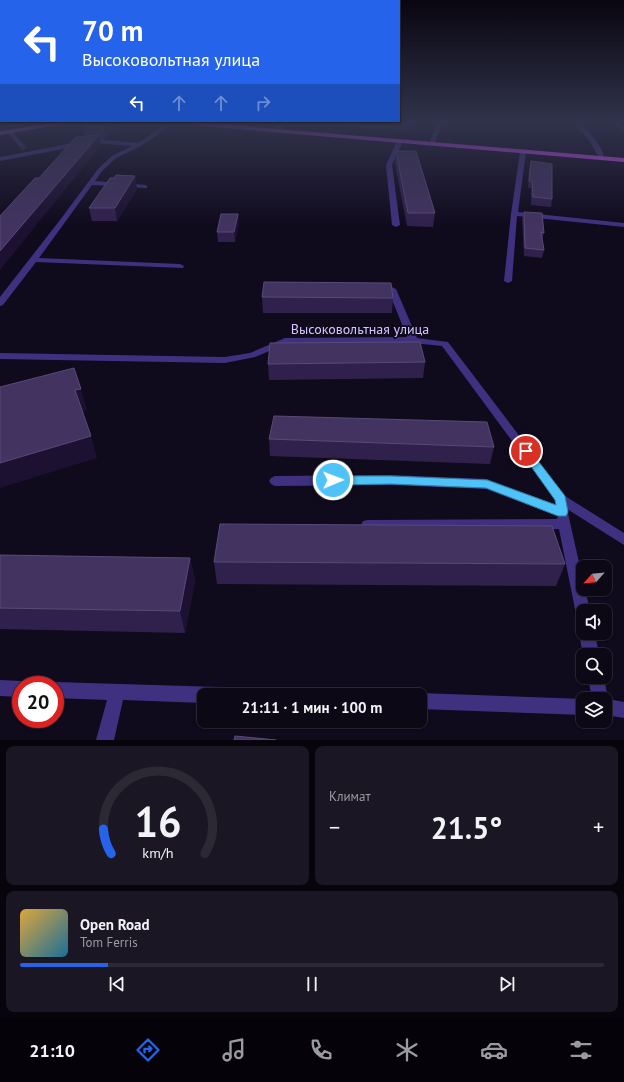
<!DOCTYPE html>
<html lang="ru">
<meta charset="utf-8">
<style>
body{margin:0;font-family:"PT Sans",sans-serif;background:#1a1623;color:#f1f3f6;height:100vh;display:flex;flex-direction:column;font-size:15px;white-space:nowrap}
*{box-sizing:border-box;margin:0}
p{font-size:13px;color:#9a9aa1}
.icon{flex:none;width:22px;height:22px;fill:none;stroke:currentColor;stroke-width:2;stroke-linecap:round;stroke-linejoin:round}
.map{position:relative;height:740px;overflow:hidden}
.side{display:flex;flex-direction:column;gap:6px;padding:6px;background:#07040c;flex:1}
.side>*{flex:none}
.banner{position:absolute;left:0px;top:0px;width:400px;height:122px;box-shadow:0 1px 3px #0004,0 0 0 1px #2c2935;background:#2563eb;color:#fff;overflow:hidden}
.needle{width:26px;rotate:243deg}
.buttons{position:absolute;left:576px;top:560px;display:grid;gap:8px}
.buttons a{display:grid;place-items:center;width:36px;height:36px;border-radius:8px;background:#0c0816;box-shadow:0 1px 3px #0004,0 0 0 1px #2c2935;font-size:20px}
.speed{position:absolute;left:12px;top:676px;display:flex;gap:8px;font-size:20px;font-weight:700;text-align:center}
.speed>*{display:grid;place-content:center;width:52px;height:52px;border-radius:50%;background:#0c0816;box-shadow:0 1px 3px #0004,0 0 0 1px #2c2935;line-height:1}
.speed .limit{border:6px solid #d22;background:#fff;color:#111}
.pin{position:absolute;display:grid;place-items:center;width:34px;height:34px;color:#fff;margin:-17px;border:2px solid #fff;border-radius:50%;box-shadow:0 1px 4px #0007}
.me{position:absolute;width:44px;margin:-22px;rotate:89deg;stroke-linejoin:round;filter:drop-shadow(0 0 3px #0008)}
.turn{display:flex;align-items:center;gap:14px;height:84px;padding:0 16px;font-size:18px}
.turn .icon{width:52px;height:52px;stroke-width:2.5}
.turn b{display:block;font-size:28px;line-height:34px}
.lanes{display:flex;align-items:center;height:38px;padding:0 16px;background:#0003;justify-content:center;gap:20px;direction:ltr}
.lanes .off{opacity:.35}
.big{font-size:30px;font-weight:600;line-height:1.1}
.side .widget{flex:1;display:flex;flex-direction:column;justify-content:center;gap:6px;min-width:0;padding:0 14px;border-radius:8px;background:#1a1623}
.side .dial{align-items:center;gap:0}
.dial svg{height:104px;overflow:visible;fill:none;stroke:#2c2935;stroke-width:7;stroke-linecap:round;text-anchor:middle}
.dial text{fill:#f1f3f6;stroke:none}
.song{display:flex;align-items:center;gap:12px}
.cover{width:48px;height:48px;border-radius:6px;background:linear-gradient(135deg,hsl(40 70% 55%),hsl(200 70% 35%))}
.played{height:4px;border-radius:2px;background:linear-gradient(90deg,#2563eb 15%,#2c2935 15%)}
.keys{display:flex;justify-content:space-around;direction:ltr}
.heat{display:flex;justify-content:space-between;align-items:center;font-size:22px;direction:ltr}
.side .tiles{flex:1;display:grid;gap:6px;grid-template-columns:1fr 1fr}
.widget:last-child{grid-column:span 2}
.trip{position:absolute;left:197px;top:688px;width:230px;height:40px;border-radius:8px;background:#0c0816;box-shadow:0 1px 3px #0004,0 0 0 1px #2c2935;font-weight:600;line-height:40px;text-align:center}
.menu{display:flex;height:64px;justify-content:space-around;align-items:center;background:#050309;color:#9a9aa1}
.menu .icon{width:28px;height:28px}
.menu .on{color:#2563eb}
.menu b{font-size:18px;color:#f1f3f6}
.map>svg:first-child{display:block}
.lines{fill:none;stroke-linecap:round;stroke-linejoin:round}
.minor-tunnel{stroke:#2e263f;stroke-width:6;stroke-dasharray:6 3;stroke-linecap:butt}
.minor{fill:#403180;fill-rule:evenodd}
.major{fill:#d64dff;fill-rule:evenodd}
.wall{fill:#30214c}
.shaded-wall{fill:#1c1131}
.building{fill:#423360;stroke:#594a79}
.route{fill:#4fc3f7;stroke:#337fa1}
.labels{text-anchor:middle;stroke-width:3.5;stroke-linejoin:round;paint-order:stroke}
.street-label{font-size:14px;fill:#d5c6ff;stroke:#100a1d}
</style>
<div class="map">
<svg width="624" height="740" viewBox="0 0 624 740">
<rect width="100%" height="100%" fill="#100a1d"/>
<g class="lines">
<!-- minor-tunnel -->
<polyline class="minor-tunnel" points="21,145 26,150"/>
<!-- minor -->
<g class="minor">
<polygon points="168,123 174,123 141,146 116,158 102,171 95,181 145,185 147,186 147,188 92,185 39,258 180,264 184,266 183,268 36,262 3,305 0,306 0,297 60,220 98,169 112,156 132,146 94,143 0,161 0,157 94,139 138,143"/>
<polygon points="283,123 290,123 277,130 272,129"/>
<polygon points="437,123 443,123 434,144 429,145"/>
<path d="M573,123H578C588,130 604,147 604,159H600L589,140Z"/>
<polygon points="612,123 618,123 624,127 624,131"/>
<polygon points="7,130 11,130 23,144 23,146 19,146 7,132"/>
<polygon points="400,139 403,141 392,165 400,225 396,227 392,225 386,165 397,141"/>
<polygon points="523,150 526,152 518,212 624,223 624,227 517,216 512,281 508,283 504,281 511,214 520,152"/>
<polygon points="379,285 390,286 396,289 417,338 448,342 565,496 624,533 624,545 567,509 583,580 583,589 585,589 590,611 583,611 583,621 578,619 576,614 559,529 368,530 363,529 361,525 363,521 368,520 557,519 558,516 486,489 391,485 275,486 271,484 269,481 271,478 275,476 391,475 487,479 565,508 557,502 442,346 413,343 286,344 255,357 225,363 0,359 0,353 225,357 250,353 285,338 407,337 389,292 376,290 376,286"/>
<polygon points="583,627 583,633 595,633 599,655 583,655 579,633"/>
<polygon points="588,677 604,677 608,699 624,702 624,718 605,715 605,699 592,699"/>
<polygon points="0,680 21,681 27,685 21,685 21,697 0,696"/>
<polygon points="55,682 219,687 225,689 227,695 204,695 204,703 123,700 114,740 96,740 107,700 55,698 55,685 49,685"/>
<polygon points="420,693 583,699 583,715 420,709 420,695 415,695"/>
</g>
<!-- major -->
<g class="major">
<polygon points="57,123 69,123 0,135 0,131"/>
<polygon points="188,123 207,123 624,158 624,162 191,125"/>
</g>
</g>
<!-- wall -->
<g class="wall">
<polygon points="83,123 115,123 115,127 106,139 100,139 101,145 39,178 85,136"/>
<polygon points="343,123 413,123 408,131 343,126"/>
<polygon points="396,151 435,213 433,227 407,226 395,163"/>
<polygon points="531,161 552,199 551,207 531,205 531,188 528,188 529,169"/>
<polygon points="135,176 137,189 117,221 92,221 89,208 114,178"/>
<polygon points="524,212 544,233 542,239 544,250 542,258 524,256 522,219"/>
<polygon points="238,214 239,224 235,242 218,242 217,232"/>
<polygon points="262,297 393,298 392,313 263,313"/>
<polygon points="425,362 423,378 269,380 268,364"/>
<polygon points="269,439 494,447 490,464 270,456"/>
<polygon points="0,555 190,558 195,581 185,633 0,629"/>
<polygon points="214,562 565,564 556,586 217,584"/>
</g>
<!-- shaded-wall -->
<g class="shaded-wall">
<polygon points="103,123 115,123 115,127 106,139"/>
<polygon points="410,123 413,123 408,131 409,125"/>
<polygon points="99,135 101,145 0,270 0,251"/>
<polygon points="135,176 137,189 117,221 115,208"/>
<polygon points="238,214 239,224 235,242 234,232"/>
<polygon points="81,389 87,410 81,412 75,390"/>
<polygon points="91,436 97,458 0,488 0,463"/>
<polygon points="190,558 195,581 185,633 180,611"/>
</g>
<!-- building -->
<g class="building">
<polygon points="377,123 410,123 409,125"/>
<polygon points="99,135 0,251 0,216 35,178 39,178 76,137"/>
<polygon points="396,151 416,151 435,213 408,213"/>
<polygon points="531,161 552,164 552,199 533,197 532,181 529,181"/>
<polygon points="116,175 135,176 115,208 89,208 110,178 114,178"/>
<polygon points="524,212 542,213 544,233 541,232 544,250 525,248"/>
<polygon points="221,214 238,214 234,232 217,232"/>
<polygon points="264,282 391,283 393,298 262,297"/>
<polygon points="420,342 425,362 268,364 270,343"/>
<polygon points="74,368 81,389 75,390 91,436 0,463 0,387"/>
<polygon points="274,416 487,422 494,447 269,439"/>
<polygon points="220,524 552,526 565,564 214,562"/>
<polygon points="0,555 190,558 180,611 0,608"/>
<polygon points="235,736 276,740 234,740"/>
</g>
<!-- sky -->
<linearGradient id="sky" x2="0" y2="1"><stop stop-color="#090610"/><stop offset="0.54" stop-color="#31334c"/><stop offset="1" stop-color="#31334c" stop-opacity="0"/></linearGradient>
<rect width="624" height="226" fill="url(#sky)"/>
<!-- route -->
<polygon class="route" points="526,447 529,449 565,496 568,512 566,516 558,516 486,488 391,484 333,485 328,480 333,476 391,476 487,480 556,505 555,500 520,451"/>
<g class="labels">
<!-- street labels -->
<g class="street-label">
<text x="360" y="334">Высоковольтная улица</text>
</g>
</g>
</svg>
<div class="buttons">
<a><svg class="needle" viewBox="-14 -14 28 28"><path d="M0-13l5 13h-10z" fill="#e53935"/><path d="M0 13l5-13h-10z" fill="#9a9aa1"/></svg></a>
<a><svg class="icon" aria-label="sound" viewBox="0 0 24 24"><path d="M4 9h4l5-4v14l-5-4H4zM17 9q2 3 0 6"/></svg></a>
<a><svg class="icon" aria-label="search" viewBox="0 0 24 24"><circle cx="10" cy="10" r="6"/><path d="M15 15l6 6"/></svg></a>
<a><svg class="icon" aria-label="layers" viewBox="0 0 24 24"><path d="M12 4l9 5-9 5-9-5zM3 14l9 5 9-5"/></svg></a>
</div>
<div class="speed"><div class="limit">20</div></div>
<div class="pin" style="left:526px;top:451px;background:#d93025"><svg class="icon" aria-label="arrive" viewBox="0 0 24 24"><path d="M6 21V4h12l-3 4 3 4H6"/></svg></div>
<svg class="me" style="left:333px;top:480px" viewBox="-20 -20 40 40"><circle r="17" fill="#4fc3f7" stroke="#fff" stroke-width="3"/><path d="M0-11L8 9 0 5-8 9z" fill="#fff"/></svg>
<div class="trip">21:11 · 1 мин · 100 m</div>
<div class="banner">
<div class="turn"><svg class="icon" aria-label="left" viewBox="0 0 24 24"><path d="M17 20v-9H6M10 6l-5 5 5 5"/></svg><div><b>70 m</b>Высоковольтная улица</div></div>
<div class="lanes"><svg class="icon" aria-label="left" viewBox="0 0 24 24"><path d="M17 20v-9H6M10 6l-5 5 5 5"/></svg><svg class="icon off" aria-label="ahead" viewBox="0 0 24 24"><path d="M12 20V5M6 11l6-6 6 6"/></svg><svg class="icon off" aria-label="ahead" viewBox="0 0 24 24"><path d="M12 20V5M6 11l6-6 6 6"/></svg><svg class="icon off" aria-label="right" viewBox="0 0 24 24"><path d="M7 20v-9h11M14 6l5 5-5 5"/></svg></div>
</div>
</div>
<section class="side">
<div class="tiles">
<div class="widget dial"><svg viewBox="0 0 100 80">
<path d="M14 69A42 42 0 1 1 86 69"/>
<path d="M14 69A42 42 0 0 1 8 50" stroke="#2563eb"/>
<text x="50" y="56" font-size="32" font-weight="700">16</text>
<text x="50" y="72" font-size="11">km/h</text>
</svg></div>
<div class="widget"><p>Климат</p>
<div class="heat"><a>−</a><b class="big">21.5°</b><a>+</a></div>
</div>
<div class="widget">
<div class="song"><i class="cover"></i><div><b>Open Road</b><p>Tom Ferris</p></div></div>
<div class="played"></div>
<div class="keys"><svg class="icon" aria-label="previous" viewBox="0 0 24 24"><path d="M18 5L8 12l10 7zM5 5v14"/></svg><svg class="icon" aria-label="pause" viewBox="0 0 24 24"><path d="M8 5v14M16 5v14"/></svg><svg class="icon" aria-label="next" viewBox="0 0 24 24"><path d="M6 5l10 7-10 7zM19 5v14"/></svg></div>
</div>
</div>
</section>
<nav class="menu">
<b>21:10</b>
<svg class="icon on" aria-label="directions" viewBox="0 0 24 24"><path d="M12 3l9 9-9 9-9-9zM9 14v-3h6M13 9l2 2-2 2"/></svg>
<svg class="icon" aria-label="music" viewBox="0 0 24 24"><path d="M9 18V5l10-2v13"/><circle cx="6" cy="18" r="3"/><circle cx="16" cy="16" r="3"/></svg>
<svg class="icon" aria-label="phone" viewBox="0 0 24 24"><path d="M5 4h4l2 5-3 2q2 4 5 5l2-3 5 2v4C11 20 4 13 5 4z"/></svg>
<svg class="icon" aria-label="climate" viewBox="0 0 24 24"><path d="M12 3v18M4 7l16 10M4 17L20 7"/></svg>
<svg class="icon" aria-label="car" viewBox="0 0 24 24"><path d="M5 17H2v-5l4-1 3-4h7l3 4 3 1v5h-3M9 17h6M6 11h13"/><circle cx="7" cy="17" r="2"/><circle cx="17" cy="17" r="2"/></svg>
<svg class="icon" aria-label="filters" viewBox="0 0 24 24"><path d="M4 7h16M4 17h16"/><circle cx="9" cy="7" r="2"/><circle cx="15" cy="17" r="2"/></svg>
</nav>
